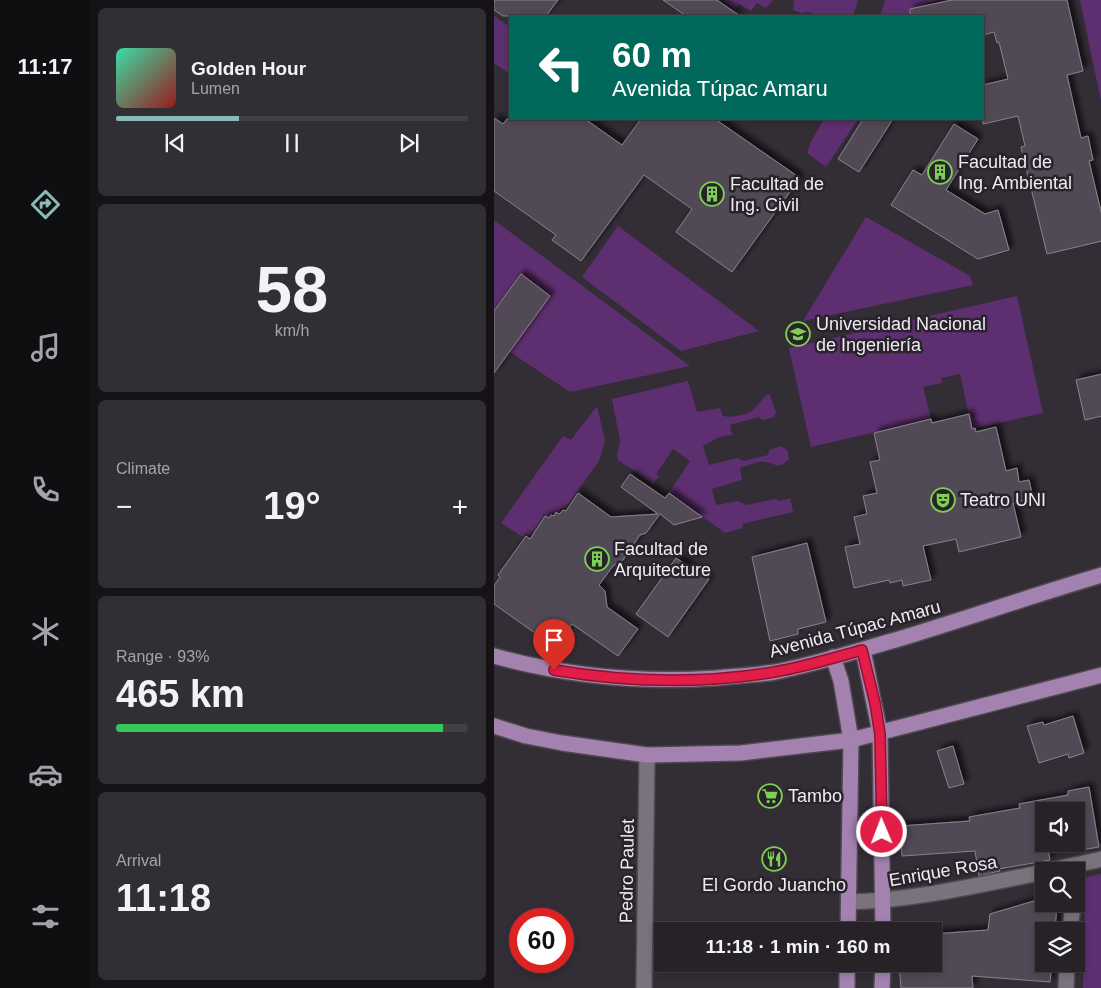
<!DOCTYPE html>
<meta charset="utf-8">
<style>
body{margin:0;font-family:Arial,sans-serif;background:#322f34;color:#f1f3f6;height:100vh;display:flex;flex-direction:column;font-size:19px;white-space:nowrap}
*{box-sizing:border-box;margin:0}
p{font-size:16px;color:#a4a4a8}
.icon{flex:none;width:28px;height:28px;fill:none;stroke:currentColor;stroke-width:2;stroke-linecap:round;stroke-linejoin:round}
.map{position:relative;flex:1;overflow:hidden}
.side{display:flex;flex-direction:column;gap:8px;padding:8px;background:#151316;width:404px}
.side>*{flex:none}
.top-card{position:absolute;left:15px;top:15px;width:475px;height:105px;border-radius:0px;box-shadow:0 2px 8px #0003,0 0 0 1px #423f45;background:#00695c;color:#fff;overflow:hidden}
.controls{position:absolute;left:541px;top:802px;display:grid;gap:10px}
.controls a{display:grid;place-items:center;width:50px;height:50px;border-radius:0px;background:#262228;box-shadow:0 2px 8px #0003,0 0 0 1px #423f45;font-size:25px}
.speed{position:absolute;left:15px;top:908px;display:flex;gap:10px;font-size:25px;font-weight:700;text-align:center}
.speed>*{display:grid;place-content:center;width:65px;height:65px;border-radius:50%;background:#262228;box-shadow:0 2px 8px #0003,0 0 0 1px #423f45;line-height:1}
.speed .limit{border:8px solid #d22;background:#fff;color:#111}
.pin{position:absolute;display:grid;place-items:center;width:42px;height:42px;color:#fff;margin:-51px -21px;border-radius:50% 50% 50% 0;rotate:-45deg;box-shadow:0 0 5px #0007}
.pin .icon{rotate:45deg}
.me{position:absolute;width:55px;margin:-28px;rotate:359deg;stroke-linejoin:round;filter:drop-shadow(0 0 4px #0008)}
.turn{display:flex;align-items:center;gap:18px;height:105px;padding:0 20px;font-size:22px}
.turn .icon{width:65px;height:65px;stroke-width:2.5}
.turn b{display:block;font-size:35px;line-height:42px}
.big{font-size:38px;font-weight:600;line-height:1.1}
.side .tile{flex:1;display:flex;flex-direction:column;justify-content:center;gap:8px;min-width:0;padding:0 18px;border-radius:8px;background:#322f34}
.side .dial{align-items:center;gap:0}
.dial b{font-size:65px;line-height:1}
.song{display:flex;align-items:center;gap:15px}
.cover{width:60px;height:60px;border-radius:8px;background:linear-gradient(135deg,hsl(160 70% 55%),hsl(0 70% 35%))}
.played{height:5px;border-radius:2px;background:linear-gradient(90deg,#8bbbb9 35%,#423f45 35%)}
.keys{display:flex;justify-content:space-around;direction:ltr}
.heat{display:flex;justify-content:space-between;align-items:center;font-size:28px;direction:ltr}
.charge{height:8px;border-radius:4px;background:linear-gradient(90deg,#34c759 93%,#423f45 0)}
.trip{position:absolute;left:160px;top:922px;width:288px;height:50px;border-radius:0px;background:#262228;box-shadow:0 2px 8px #0003,0 0 0 1px #423f45;font-weight:600;line-height:50px;text-align:center}
main{display:flex;flex:1;min-height:0}
.dock{display:flex;flex-direction:column;width:90px;justify-content:space-around;align-items:center;background:#0f0e10;color:#a4a4a8}
.dock .icon{width:35px;height:35px}
.dock .on{color:#8bbbb9}
.dock b{font-size:22px;color:#f1f3f6}
.map>svg:first-child{display:block}
.green{fill:#5e2f70}
.building{fill:#514a54;stroke:#89828c;filter:url(#shadow)}
.lines{fill:none;stroke-linecap:round;stroke-linejoin:round}
.minor-casing{stroke:#4e4850;stroke-width:18}
.primary-casing{stroke:#4e4850;stroke-width:18}
.minor{stroke:#7a737d;stroke-width:15}
.primary{stroke:#a382b0;stroke-width:15}
.route-casing{stroke:#92132f;stroke-width:12}
.route{stroke:#e11d48;stroke-width:9}
.labels{text-anchor:middle;stroke-width:5;stroke-linejoin:round;paint-order:stroke}
.poi-label{font-size:18px;fill:#efebf1;stroke:#29232c;text-anchor:start}
.street-label{font-size:18px;fill:#efebf1;stroke:#29232c}
</style>
<main>
<nav class="dock">
<b>11:17</b>
<svg class="icon on" aria-label="directions" viewBox="0 0 24 24"><path d="M12 3l9 9-9 9-9-9zM9 14v-3h6M13 9l2 2-2 2"/></svg>
<svg class="icon" aria-label="music" viewBox="0 0 24 24"><path d="M9 18V5l10-2v13"/><circle cx="6" cy="18" r="3"/><circle cx="16" cy="16" r="3"/></svg>
<svg class="icon" aria-label="phone" viewBox="0 0 24 24"><path d="M5 4h4l2 5-3 2q2 4 5 5l2-3 5 2v4C11 20 4 13 5 4z"/></svg>
<svg class="icon" aria-label="climate" viewBox="0 0 24 24"><path d="M12 3v18M4 7l16 10M4 17L20 7"/></svg>
<svg class="icon" aria-label="car" viewBox="0 0 24 24"><path d="M5 17H2v-5l4-1 3-4h7l3 4 3 1v5h-3M9 17h6M6 11h13"/><circle cx="7" cy="17" r="2"/><circle cx="17" cy="17" r="2"/></svg>
<svg class="icon" aria-label="filters" viewBox="0 0 24 24"><path d="M4 7h16M4 17h16"/><circle cx="9" cy="7" r="2"/><circle cx="15" cy="17" r="2"/></svg>
</nav>
<section class="side">
<div class="tile">
<div class="song"><i class="cover"></i><div><b>Golden Hour</b><p>Lumen</p></div></div>
<div class="played"></div>
<div class="keys"><svg class="icon" aria-label="previous" viewBox="0 0 24 24"><path d="M18 5L8 12l10 7zM5 5v14"/></svg><svg class="icon" aria-label="pause" viewBox="0 0 24 24"><path d="M8 5v14M16 5v14"/></svg><svg class="icon" aria-label="next" viewBox="0 0 24 24"><path d="M6 5l10 7-10 7zM19 5v14"/></svg></div>
</div>
<div class="tile dial"><b>58</b><p>km/h</p></div>
<div class="tile"><p>Climate</p>
<div class="heat"><a>−</a><b class="big">19°</b><a>+</a></div>
</div>
<div class="tile"><p>Range · 93%</p><b class="big">465 km</b><div class="charge"></div></div>
<div class="tile"><p>Arrival</p><b class="big">11:18</b></div>
</section>
<div class="map">
<svg width="608" height="988" viewBox="0 0 608 988">
<defs>
<filter id="shadow"><feDropShadow dx="4.5" dy="-4.5" stdDeviation="2.5" flood-color="#0009"/></filter>
</defs>
<rect width="100%" height="100%" fill="#332d36"/>
<!-- green -->
<g class="green">
<polygon points="228,0 279,0 272,8 263,3 257,11 245,4 241,9"/>
<polygon points="300,0 364,0 359,16 326,16 314,12 307,13 299,10"/>
<polygon points="391,0 447,0 433,3 425,16 386,16"/>
<polygon points="586,0 607,0 607,101"/>
<polygon points="0,16 16,27 16,74 0,63"/>
<polygon points="330,119 364,119 332,167 313,153 317,142"/>
<polygon points="372,217 476,276 479,285 309,321"/>
<polygon points="0,220 196,366 76,392 16,352 27,275 0,311"/>
<polygon points="124,226 265,331 187,351 88,277"/>
<polygon points="523,296 549,413 478,429 466,374 447,378 448,383 429,387 437,419 317,447 295,348"/>
<path d="M194,381L203,412L226,408L229,416C237,418 253,415 259,410C264,405 268,399 273,395H276L282,413L280,417L269,420L264,417L236,425L238,435L225,437L209,446L215,465L243,458L250,461L274,455L275,450L287,446L293,450L295,459C283,471 283,463 270,462C263,461 253,466 246,468L248,480L218,489L222,505L244,501L252,505L281,499L286,501L296,498L299,512L248,524L249,528L231,533L175,493L196,461L179,449L162,474L165,476L159,484L124,460L123,456L126,441L118,399Z"/>
<polygon points="103,406 111,441 105,461 71,508 68,508 65,512 62,510 55,516 50,514 36,536 31,533 29,537 7,523 69,436 77,440"/>
<polygon points="607,874 607,988 589,988 592,877"/>
</g>
<!-- building -->
<g class="building">
<polygon points="0,0 64,0 52,16 9,16 0,10"/>
<polygon points="169,0 223,0 246,16 192,16"/>
<polygon points="458,0 573,0 589,71 573,75 587,138 594,136 599,160 595,161 608,216 608,241 553,254 527,147 531,146 524,116 489,124 489,85 514,79 505,42 503,43 500,32 489,35 489,16 416,16 416,9"/>
<polygon points="0,118 9,124 13,119 91,119 128,145 147,119 221,119 306,178 238,272 182,232 198,209 150,175 87,261 58,240 62,235 0,191"/>
<polygon points="369,119 399,119 365,172 344,159"/>
<polygon points="460,124 484,139 452,190 491,214 504,210 515,250 484,259 397,205 419,170 428,175"/>
<polygon points="27,274 56,296 0,373 0,311"/>
<polygon points="608,374 608,416 591,420 582,380"/>
<polygon points="475,414 478,429 481,428 482,432 502,427 512,471 523,468 525,482 535,480 539,498 519,503 527,537 465,552 462,539 429,546 437,580 409,586 408,580 396,583 395,580 360,588 351,547 366,544 360,517 373,514 369,496 383,493 376,462 386,460 380,433 437,419 438,423"/>
<polygon points="136,474 171,498 175,493 208,517 180,525 166,514 152,533 146,535 129,560 119,566 105,585 111,591 113,607 144,629 124,656 78,624 62,648 0,604 0,586 6,577 4,575 32,536 36,539 51,516 55,518 57,515 60,516 62,512 65,514 69,510 72,511 84,493 117,517 164,514 127,487"/>
<polygon points="313,543 332,622 304,629 304,634 276,641 258,557"/>
<polygon points="182,558 215,579 174,637 142,614"/>
<polygon points="579,716 590,753 575,758 574,754 545,763 533,726 549,722 550,725"/>
<polygon points="459,746 470,784 455,788 443,751"/>
<polygon points="595,787 605,847 582,851 582,811 550,811 550,844 553,844 556,860 505,869 506,871 485,876 481,851 408,856 406,826 476,821 475,817 526,808 525,804 574,795 574,791"/>
<polygon points="550,898 550,904 563,904 561,931 550,931 550,964 558,964 556,982 478,976 479,988 407,988 405,964 439,964 439,934 494,930 496,914"/>
</g>
<g class="lines">
<!-- minor casing -->
<g class="minor-casing">
<g id="minor">
<polyline points="553,871 608,859"/>
<path d="M355,902C422,900 484,885 550,872"/>
<polyline points="576,931 579,904"/>
<polyline points="150,988 153,755"/>
<polyline points="572,988 573,964"/>
</g>
</g>
<!-- primary casing -->
<g class="primary-casing">
<g id="primary">
<polyline points="369,650 386,733 389,931"/>
<path d="M0,656C72,676 146,683 221,678C241,676 261,675 281,672C321,664 359,652 398,641C468,620 537,596 608,575"/>
<polyline points="339,657 347,681 357,740 354,931"/>
<polyline points="0,726 32,736 68,743 153,755 247,753 357,740 608,675"/>
<polyline points="353,988 353,964"/>
<polyline points="388,988 389,964"/>
</g>
</g>
<!-- minor -->
<use href="#minor" class="minor"/>
<!-- primary -->
<use href="#primary" class="primary"/>
</g>
<g class="lines">
<!-- route casing -->
<g class="route-casing">
<path id="route" d="M60,670C131,682 208,684 280,672C310,667 339,658 368,650L381,703L386,734L388,832"/>
</g>
<!-- route -->
<use href="#route" class="route"/>
</g>
<!-- icons -->
<defs>
<g id="building-ring" transform="scale(1.25)"><circle r="9.5" fill="#29232c" stroke="#7ed053" stroke-width="1.5"/><path d="M-4-6H4V6H1V3H-1V6H-4ZM-2.5-4.3h1.7v1.8h-1.7ZM.8-4.3h1.7v1.8H.8ZM-2.5-1h1.7V.8h-1.7ZM.8-1h1.7V.8H.8Z" fill="#7ed053"/></g>
<g id="university-ring" transform="scale(1.25)"><circle r="9.5" fill="#29232c" stroke="#7ed053" stroke-width="1.5"/><path d="M0-5L7-2L0 1L-7-2ZM-4 1L0 2.5L4 1V4Q0 6-4 4Z" fill="#7ed053"/></g>
<g id="theatre-ring" transform="scale(1.25)"><circle r="9.5" fill="#29232c" stroke="#7ed053" stroke-width="1.5"/><path d="M-5-5.5Q0-4 5-5.5V0Q5 5 0 6Q-5 5-5 0ZM-3.3-2.5H-1v1.5H-3.3ZM1-2.5H3.3v1.5H1ZM-2.8 1Q0 5.5 2.8 1Z" fill="#7ed053"/></g>
<g id="supermarket-ring" transform="scale(1.25)"><circle r="9.5" fill="#29232c" stroke="#7ed053" stroke-width="1.5"/><path d="M-6-5.5h2.5l.6 2H6L4.5 2H-2.5L-4.4-4H-6ZM-1.5 3.2a1.3 1.3 0 1 0 .1 0ZM3 3.2a1.3 1.3 0 1 0 .1 0Z" fill="#7ed053"/></g>
<g id="restaurant-ring" transform="scale(1.25)"><circle r="9.5" fill="#29232c" stroke="#7ed053" stroke-width="1.5"/><path d="M-5-6h1v4h1v-4h1v4h1v-4h1v5L-1.5 .5V6h-2V.5L-5-1ZM5-6V6H3V1.5H1.5Q1.5-4 5-6Z" fill="#7ed053"/></g>
</defs>
<g fill-rule="evenodd">
<use href="#building-ring" x="446" y="172"/>
<use href="#building-ring" x="218" y="194"/>
<use href="#university-ring" x="304" y="334"/>
<use href="#theatre-ring" x="449" y="500"/>
<use href="#building-ring" x="103" y="559"/>
<use href="#supermarket-ring" x="276" y="796"/>
<use href="#restaurant-ring" x="280" y="859"/>
</g>
<g class="labels">
<!-- poi labels -->
<g class="poi-label">
<text x="464" y="168">Facultad de<tspan x="464" dy="21">Ing. Ambiental</tspan></text>
<text x="236" y="190">Facultad de<tspan x="236" dy="21">Ing. Civil</tspan></text>
<text x="322" y="330">Universidad Nacional<tspan x="322" dy="21">de Ingeniería</tspan></text>
<text x="466" y="506">Teatro UNI</text>
<text x="120" y="555">Facultad de<tspan x="120" dy="21">Arquitecture</tspan></text>
<text x="294" y="802">Tambo</text>
<text x="280" y="891" text-anchor="middle">El Gordo Juancho</text>
</g>
<!-- street labels -->
<g class="street-label">
<text transform="translate(361 629) rotate(-15)" y="6">Avenida Túpac Amaru</text>
<text transform="translate(133 871) rotate(-89)" y="6">Pedro Paulet</text>
<text transform="translate(449 871) rotate(-10)" y="6">Enrique Rosa</text>
</g>
</g>
</svg>
<div class="controls">
<a><svg class="icon" aria-label="sound" viewBox="0 0 24 24"><path d="M4 9h4l5-4v14l-5-4H4zM17 9q2 3 0 6"/></svg></a>
<a><svg class="icon" aria-label="search" viewBox="0 0 24 24"><circle cx="10" cy="10" r="6"/><path d="M15 15l6 6"/></svg></a>
<a><svg class="icon" aria-label="layers" viewBox="0 0 24 24"><path d="M12 4l9 5-9 5-9-5zM3 14l9 5 9-5"/></svg></a>
</div>
<div class="speed"><div class="limit">60</div></div>
<div class="pin" style="left:60px;top:670px;background:#d93025"><svg class="icon" aria-label="arrive" viewBox="0 0 24 24"><path d="M6 21V4h12l-3 4 3 4H6"/></svg></div>
<svg class="me" style="left:388px;top:832px" viewBox="-20 -20 40 40"><circle r="17" fill="#e11d48" stroke="#fff" stroke-width="3"/><path d="M0-11L8 9 0 5-8 9z" fill="#fff"/></svg>
<div class="trip">11:18 · 1 min · 160 m</div>
<div class="top-card">
<div class="turn"><svg class="icon" aria-label="left" viewBox="0 0 24 24"><path d="M17 20v-9H6M10 6l-5 5 5 5"/></svg><div><b>60 m</b>Avenida Túpac Amaru</div></div>
</div>
</div>
</main>
